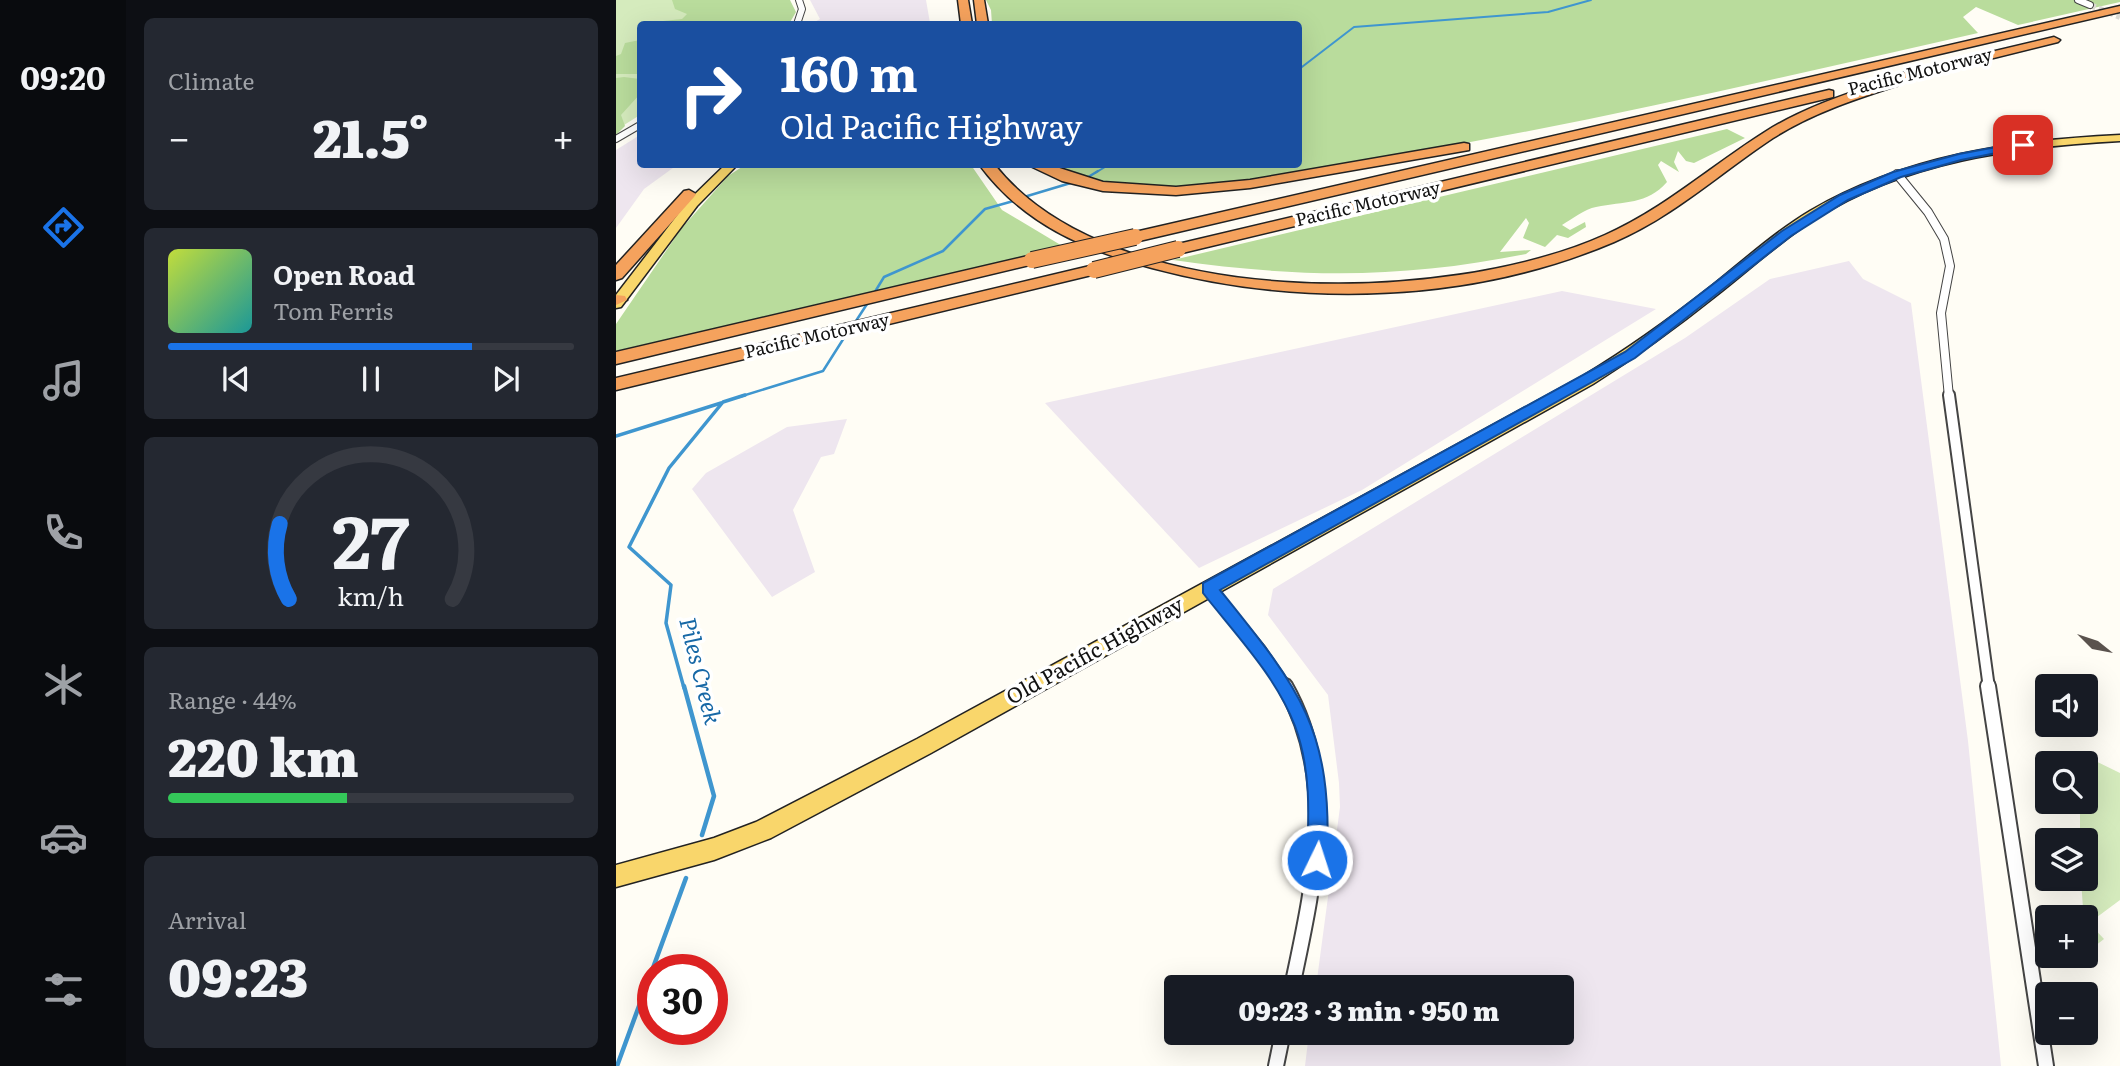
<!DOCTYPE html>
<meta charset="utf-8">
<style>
body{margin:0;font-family:Literata,serif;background:#242831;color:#f1f3f6;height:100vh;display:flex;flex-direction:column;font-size:26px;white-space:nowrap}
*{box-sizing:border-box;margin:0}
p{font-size:23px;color:#9ea1a6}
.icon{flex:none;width:38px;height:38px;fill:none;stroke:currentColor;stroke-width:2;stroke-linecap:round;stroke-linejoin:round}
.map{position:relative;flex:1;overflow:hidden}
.panel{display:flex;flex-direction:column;gap:18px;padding:18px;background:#0d0f14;width:490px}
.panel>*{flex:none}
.hud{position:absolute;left:21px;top:21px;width:665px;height:147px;border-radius:7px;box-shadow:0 7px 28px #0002;background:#1a4fa0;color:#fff;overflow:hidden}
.buttons{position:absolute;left:1419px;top:674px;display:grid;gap:14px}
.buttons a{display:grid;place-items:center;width:63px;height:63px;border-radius:7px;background:#171b24;box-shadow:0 7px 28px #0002;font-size:35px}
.speed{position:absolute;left:21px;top:954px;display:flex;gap:14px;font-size:35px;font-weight:700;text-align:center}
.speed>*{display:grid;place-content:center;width:91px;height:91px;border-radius:50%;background:#171b24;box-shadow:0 7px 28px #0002;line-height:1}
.speed .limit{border:10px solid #d22;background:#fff;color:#111}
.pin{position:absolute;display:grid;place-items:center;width:60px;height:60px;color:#fff;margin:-30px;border-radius:14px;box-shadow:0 4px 10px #0006}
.me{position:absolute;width:77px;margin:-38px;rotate:4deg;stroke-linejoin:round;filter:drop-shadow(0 0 5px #0008)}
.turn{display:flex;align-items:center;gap:24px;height:147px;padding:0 28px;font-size:32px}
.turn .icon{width:91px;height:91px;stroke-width:2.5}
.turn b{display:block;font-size:49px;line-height:60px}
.big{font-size:52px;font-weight:800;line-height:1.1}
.panel .card{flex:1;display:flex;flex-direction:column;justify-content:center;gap:10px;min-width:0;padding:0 24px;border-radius:10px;background:#242831}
.panel .dial{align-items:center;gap:0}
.dial svg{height:182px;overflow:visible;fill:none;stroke:#363941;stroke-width:7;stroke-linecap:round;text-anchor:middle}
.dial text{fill:#f1f3f6;stroke:none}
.song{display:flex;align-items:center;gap:21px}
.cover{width:84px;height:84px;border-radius:10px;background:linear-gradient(135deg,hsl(70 70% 55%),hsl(180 70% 35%))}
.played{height:7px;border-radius:4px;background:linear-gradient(90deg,#1a73e8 75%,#363941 75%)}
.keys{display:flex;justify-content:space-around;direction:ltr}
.heat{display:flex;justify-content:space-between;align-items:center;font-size:38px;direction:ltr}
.charge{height:10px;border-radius:5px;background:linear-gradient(90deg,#34c759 44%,#363941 0)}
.trip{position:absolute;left:548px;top:975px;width:410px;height:70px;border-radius:7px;background:#171b24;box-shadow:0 7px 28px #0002;font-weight:800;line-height:70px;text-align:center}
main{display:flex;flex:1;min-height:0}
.tab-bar{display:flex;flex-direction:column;width:126px;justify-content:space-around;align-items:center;background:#090b0e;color:#9ea1a6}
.tab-bar .icon{width:49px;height:49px}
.tab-bar .active{color:#1a73e8}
.tab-bar b{font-size:32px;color:#f1f3f6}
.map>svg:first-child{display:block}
.industrial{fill:#eee6ef}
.green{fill:#d5ebbd}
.forest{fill:#b9dc9c}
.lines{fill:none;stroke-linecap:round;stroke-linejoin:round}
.stream-far3{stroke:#3f96cf;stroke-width:2}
.stream-far2{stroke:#3f96cf;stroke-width:2.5}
.stream-far1{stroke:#3f96cf;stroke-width:3.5}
.stream{stroke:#3f96cf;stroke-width:4.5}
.building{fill:#5a524d}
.street-tunnel{stroke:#dbdad3;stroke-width:6;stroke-dasharray:6 3.5;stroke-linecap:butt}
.street-far3-casing{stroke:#444;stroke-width:8}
.street-far2-casing{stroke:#444;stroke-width:10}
.street-far1-casing{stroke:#444;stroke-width:14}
.street-casing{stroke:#444;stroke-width:18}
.primary-casing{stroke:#222;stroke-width:3}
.highway-casing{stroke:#222;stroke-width:3}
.street-far3{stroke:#fff;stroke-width:6}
.street-far2{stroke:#fff;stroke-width:8}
.street-far1{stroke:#fff;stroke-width:10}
.street{stroke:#fff;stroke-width:14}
.primary{fill:#f9d66b;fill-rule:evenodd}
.highway{fill:#f5a25d;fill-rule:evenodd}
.highway-bridge-casing{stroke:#222;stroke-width:18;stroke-linecap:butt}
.highway-bridge{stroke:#f5a25d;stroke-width:16}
.route{fill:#1a73e8;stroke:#114b97;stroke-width:2}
.labels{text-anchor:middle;stroke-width:7;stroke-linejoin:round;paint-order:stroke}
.far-street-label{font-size:18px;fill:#111;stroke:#fff}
.street-label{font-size:21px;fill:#111;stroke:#fff}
.water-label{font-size:23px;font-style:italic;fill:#1768a6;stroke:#fff}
</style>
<main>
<nav class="tab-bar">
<b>09:20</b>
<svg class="icon active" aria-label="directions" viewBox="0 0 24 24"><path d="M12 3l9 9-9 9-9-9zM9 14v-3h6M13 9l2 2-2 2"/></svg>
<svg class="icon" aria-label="music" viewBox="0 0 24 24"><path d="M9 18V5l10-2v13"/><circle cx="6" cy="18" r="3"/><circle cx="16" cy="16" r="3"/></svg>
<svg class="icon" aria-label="phone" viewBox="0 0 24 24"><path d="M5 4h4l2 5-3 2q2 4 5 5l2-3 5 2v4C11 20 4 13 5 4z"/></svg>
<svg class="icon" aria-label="climate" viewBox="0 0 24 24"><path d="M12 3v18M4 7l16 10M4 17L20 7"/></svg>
<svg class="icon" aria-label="car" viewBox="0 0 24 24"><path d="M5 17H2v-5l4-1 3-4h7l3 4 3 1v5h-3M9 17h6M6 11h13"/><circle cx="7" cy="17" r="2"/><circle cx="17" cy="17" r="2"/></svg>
<svg class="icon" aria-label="filters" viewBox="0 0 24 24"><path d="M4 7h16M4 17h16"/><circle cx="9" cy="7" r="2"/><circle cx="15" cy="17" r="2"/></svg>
</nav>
<section class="panel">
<div class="card"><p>Climate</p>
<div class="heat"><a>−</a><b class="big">21.5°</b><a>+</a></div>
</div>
<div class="card">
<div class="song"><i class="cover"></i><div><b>Open Road</b><p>Tom Ferris</p></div></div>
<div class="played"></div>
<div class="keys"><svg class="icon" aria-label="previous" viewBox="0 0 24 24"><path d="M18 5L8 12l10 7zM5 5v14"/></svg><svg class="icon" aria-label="pause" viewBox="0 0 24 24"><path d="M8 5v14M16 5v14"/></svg><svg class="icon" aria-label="next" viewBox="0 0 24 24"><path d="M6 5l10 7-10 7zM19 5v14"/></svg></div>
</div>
<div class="card dial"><svg viewBox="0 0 100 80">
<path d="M14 69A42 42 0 1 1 86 69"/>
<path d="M14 69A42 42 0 0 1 10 36" stroke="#1a73e8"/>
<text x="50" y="56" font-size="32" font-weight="700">27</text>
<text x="50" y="72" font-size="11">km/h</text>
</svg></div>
<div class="card"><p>Range · 44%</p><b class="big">220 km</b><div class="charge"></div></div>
<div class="card"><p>Arrival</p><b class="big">09:23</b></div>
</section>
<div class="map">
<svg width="1504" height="1066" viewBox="0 0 1504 1066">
<rect width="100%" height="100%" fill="#fffdf5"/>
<!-- industrial -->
<g class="industrial">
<polygon points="194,0 310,0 314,23 195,24 204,19"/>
<polygon points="24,135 24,164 61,165 28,189 0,228 0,150"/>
<polygon points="1233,261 1247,279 1295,303 1352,741 1385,1066 689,1066 693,1033 945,1032 945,987 700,987 724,807 723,783 712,695 652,615 657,589 1069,338 1154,279"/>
<polygon points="946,291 1040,309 746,490 583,568 429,403"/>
<polygon points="231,419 218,454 205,457 177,510 199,572 156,597 76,489 90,473 171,427"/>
</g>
<!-- green -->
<g class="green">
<polygon points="0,0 163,0 142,24 24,24 24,115 0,130"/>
<polygon points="1463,753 1504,773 1504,900 1473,923 1488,939 1470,953 1465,879 1470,878 1470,840 1464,840 1464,802 1470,802 1470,763 1463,763"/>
</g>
<!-- forest -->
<g class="forest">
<polygon points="56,0 174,0 180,12 173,24 45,24 47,21 66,19 71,14 59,9"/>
<path d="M370,0H1504V2L1402,25L1360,7L1347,17L1362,33C1171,76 981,121 788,154C712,167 636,184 559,188C531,189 452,180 430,165L682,164V24H376L375,10Z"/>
<polygon points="24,40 24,74 0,74 0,56 5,54 9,43"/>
<polygon points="8,77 24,79 24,94 5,115 9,126 0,135 0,78"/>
<path d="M1111,129L1129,138L1078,163L1070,161L1062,151L1058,162L1063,172L1045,161L1042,165L1051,182C1031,205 1008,201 980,207C969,209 956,219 946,225L954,230L969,222L970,227L952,238L941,235L929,247L907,238L913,223L910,218L884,252L915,250L910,254C785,279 683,278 557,260Z"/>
<polygon points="129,165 355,165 386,210 448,247 0,351 0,324 65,229 112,176"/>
</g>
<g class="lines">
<!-- stream-far3 -->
<g class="stream-far3">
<polyline points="682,70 738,27 932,12 975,0"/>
<polyline points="479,173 494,164"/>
</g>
<!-- stream-far2 -->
<g class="stream-far2">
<polyline points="469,179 482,171"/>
<polyline points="408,197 458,182"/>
<polyline points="257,295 268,277 327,251 369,209 401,200"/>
<polyline points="238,324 253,301"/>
<polyline points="123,397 207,371 233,330"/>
</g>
<!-- stream-far1 -->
<g class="stream-far1">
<polyline points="0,436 105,403"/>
<polyline points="68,688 50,623 55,585 13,547 53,468 107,402 129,395"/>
</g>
<!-- stream -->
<g class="stream">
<polyline points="68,686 98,796 86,835"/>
<polyline points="1,1066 70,878"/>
</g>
</g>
<!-- building -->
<polygon class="building" points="1461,634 1482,641 1497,653 1476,649"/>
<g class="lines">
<!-- street-tunnel -->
<polyline class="street-tunnel" points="1474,5 1504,17"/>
<!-- street-far3 casing -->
<g class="street-far3-casing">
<g id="street-far3">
<polyline points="1462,0 1474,5"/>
<polyline points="181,24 186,9 183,0"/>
<polyline points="0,139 24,125"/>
</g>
</g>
<!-- street-far2 casing -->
<g class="street-far2-casing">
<polyline id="street-far2" points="1281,174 1312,212 1328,239 1334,266 1325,313 1333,397"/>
</g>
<!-- street-far1 casing -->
<g class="street-far1-casing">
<g id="street-far1">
<polyline points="1333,395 1373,688"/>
<polyline points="593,588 644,650 670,688"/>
</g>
</g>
<!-- street casing -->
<g class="street-casing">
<g id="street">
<path d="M669,686C723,781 697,887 676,987"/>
<polyline points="1372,686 1430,1066"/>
<polyline points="660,1066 667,1032"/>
</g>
</g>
<!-- primary casing -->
<g class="primary-casing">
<g id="primary">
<path d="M1504,135V141C1398,147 1290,161 1199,219C1164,241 1134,269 1102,294C1062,326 1021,356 977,384L315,753L155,838L98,860L0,887V865L98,838L140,822L301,739L967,376C1012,349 1055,318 1097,285C1128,260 1159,232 1194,211C1288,156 1396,140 1504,135Z"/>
<polygon points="110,164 122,164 81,206 5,307 0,308 0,295 73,200"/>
</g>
</g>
<!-- highway casing -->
<g class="highway-casing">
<g id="highway">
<polygon points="342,0 352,0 356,24 345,24"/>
<polygon points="358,0 368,0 372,24 361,24"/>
<polygon points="1504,6 1504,12 519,242 511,237 519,232"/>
<path d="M1438,37L1444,40L1442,42L1285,81L1283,85C1240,99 1196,113 1157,138C1104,173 1057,217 998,242C855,303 686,308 536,268C468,250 406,223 363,164H378C495,313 831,306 989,235C1048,209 1095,166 1149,132C1183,110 1222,97 1260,84L1261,79Z"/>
<polygon points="1213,90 1217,91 1217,97 562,254 554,249 562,244"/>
<polygon points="848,143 853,144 853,150 634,188 560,195 487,191 446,181 410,164 431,164 487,182 560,187 634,180"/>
<polygon points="73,190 80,194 78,197 6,278 0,280 0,265 68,191"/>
<polygon points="416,255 422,257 422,263 0,364 0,352"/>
<polygon points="478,265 484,267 484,273 0,390 0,378"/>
<polygon points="0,295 9,296 11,300 0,305"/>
</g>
</g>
<!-- street-far3 -->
<use href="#street-far3" class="street-far3"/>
<!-- street-far2 -->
<use href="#street-far2" class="street-far2"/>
<!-- street-far1 -->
<use href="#street-far1" class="street-far1"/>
<!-- street -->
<use href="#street" class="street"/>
<!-- primary -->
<use href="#primary" class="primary"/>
<!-- highway -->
<use href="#highway" class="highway"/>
<!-- highway-bridge casing -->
<g class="highway-bridge-casing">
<g id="highway-bridge">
<polyline points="416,260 519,237"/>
<polyline points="478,270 562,249"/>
</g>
</g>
<!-- highway-bridge -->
<use href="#highway-bridge" class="highway-bridge"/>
</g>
<!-- route -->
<path class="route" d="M1407,142L1412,145L1411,147L1345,160L1285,177L1232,200L1175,236L1019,358L604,590C683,688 717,728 711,860L708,867L701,870L694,867L691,860C693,815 695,769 679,726C660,676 619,634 587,593V583L1009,352L1166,231L1224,195L1277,172L1343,154Z"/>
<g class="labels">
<!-- far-street labels -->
<g class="far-street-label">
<text transform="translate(1304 72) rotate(-14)" y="6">Pacific Motorway</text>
<text transform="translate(752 204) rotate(-13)" y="6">Pacific Motorway</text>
<text transform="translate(201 336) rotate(-13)" y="6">Pacific Motorway</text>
</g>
<!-- street labels -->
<g class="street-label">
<text transform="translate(479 651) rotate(-29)" y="7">Old Pacific Highway</text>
</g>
<!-- water labels -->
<g class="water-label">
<text transform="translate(84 671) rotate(76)" y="8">Piles Creek</text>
</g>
</g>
</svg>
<div class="buttons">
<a><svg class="icon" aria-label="sound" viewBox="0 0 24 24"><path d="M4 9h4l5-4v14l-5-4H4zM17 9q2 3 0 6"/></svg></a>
<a><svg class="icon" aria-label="search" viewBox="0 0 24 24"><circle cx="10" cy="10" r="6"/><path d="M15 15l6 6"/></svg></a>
<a><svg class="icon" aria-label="layers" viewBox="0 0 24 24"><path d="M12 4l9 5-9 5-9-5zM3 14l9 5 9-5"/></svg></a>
<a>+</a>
<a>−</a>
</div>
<div class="speed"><div class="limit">30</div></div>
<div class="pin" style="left:1407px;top:145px;background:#d93025"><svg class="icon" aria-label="arrive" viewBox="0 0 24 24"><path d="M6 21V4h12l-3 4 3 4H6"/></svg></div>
<svg class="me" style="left:701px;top:860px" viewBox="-20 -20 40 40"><circle r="17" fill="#1a73e8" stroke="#fff" stroke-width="3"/><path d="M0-11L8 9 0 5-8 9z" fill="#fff"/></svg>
<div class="trip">09:23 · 3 min · 950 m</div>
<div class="hud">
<div class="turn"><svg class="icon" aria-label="right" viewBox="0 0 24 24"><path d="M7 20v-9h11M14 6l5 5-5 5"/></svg><div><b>160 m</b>Old Pacific Highway</div></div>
</div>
</div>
</main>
